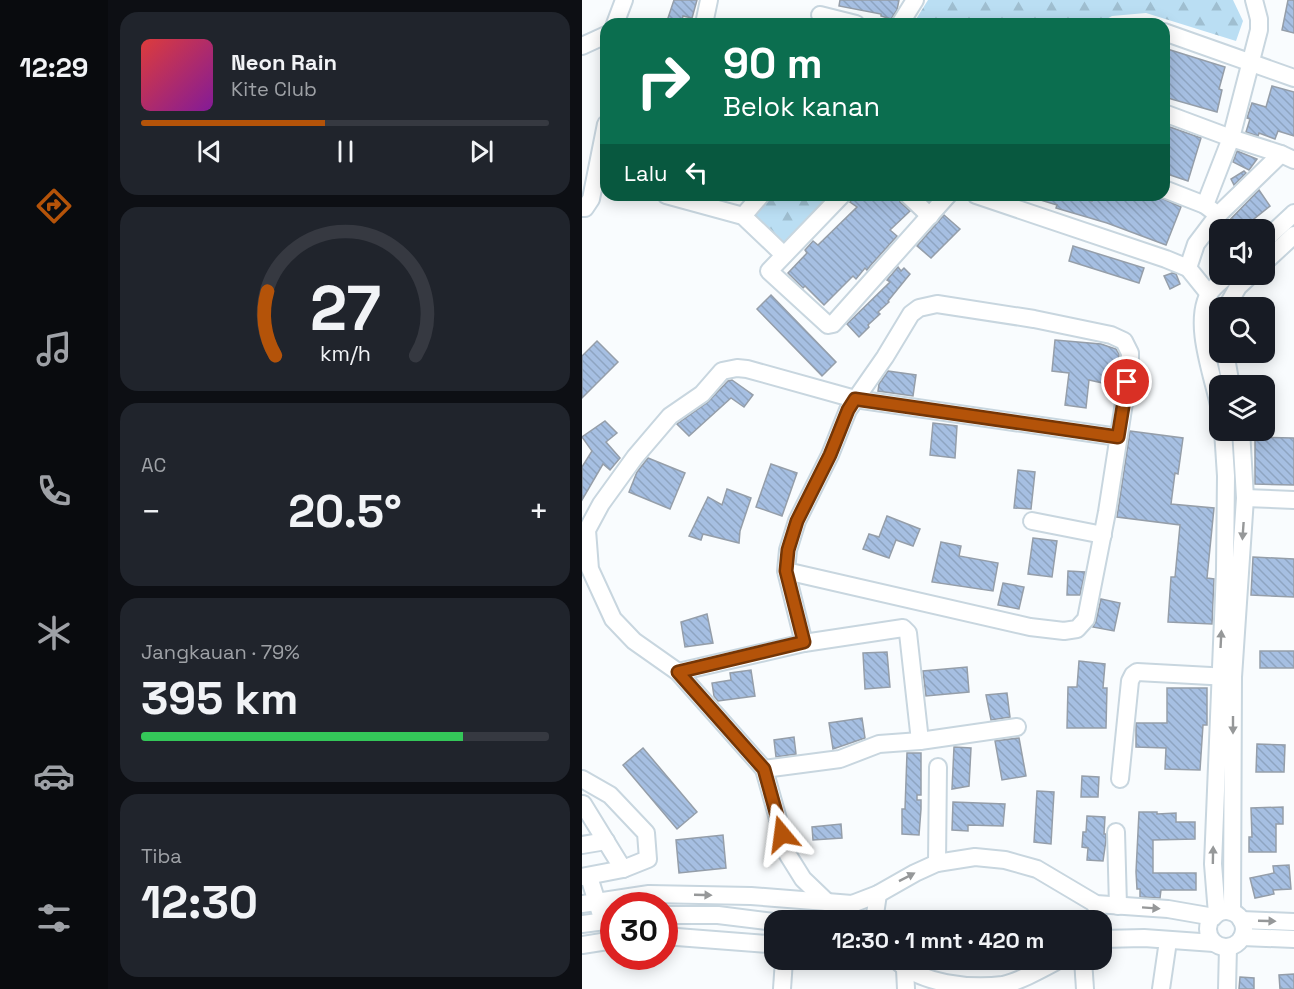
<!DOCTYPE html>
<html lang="id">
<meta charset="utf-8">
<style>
body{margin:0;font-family:"Space Grotesk",sans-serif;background:#20242c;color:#f1f3f6;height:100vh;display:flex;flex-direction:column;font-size:22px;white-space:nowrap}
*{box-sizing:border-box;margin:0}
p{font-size:20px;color:#9ea1a6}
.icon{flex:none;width:33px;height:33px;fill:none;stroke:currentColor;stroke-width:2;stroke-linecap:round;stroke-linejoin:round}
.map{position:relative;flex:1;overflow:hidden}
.side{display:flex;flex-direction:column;gap:12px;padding:12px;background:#0d0f14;width:474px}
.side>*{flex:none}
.guide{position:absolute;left:18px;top:18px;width:570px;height:183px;border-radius:18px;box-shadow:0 3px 15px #0003;background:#0b6e4f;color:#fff;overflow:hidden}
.tools{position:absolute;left:627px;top:219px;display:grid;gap:12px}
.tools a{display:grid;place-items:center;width:66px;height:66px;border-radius:12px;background:#171b24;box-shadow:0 3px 15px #0003;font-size:30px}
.speed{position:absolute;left:18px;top:892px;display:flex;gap:12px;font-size:30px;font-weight:700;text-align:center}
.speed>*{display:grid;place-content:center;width:78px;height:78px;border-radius:50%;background:#171b24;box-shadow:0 3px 15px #0003;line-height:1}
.speed .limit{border:9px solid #d22;background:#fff;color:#111}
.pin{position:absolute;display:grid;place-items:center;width:51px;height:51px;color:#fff;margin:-26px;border:3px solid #fff;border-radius:50%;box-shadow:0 2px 6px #0007}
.me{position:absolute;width:66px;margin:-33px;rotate:344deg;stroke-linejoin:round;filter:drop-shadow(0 0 4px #0008)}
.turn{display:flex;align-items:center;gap:21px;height:126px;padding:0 24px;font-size:27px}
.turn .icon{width:78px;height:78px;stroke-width:2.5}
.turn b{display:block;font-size:42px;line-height:51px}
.then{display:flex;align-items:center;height:57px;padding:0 24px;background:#0003;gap:12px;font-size:22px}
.big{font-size:45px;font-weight:700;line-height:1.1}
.side .widget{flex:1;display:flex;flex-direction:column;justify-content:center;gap:9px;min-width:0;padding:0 21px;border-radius:18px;background:#20242c}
.side .dial{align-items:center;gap:0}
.dial svg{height:156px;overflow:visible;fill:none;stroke:#363941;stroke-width:7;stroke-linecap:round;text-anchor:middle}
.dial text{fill:#f1f3f6;stroke:none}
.song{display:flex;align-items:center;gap:18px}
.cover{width:72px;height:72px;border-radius:9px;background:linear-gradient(135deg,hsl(0 70% 55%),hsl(290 70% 35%))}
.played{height:6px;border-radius:3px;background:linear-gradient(90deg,#b45309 45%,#363941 45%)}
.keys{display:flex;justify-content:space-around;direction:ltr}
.heat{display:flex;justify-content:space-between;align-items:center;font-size:33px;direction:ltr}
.charge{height:9px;border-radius:4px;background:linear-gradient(90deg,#34c759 79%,#363941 0)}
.trip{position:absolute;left:182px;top:910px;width:348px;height:60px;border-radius:18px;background:#171b24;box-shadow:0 3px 15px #0003;font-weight:700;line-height:60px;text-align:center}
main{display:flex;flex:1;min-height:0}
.menu{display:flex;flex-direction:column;width:108px;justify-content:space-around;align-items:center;background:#090b0e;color:#9ea1a6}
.menu .icon{width:42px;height:42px}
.menu .selected{color:#b45309}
.menu b{font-size:27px;color:#f1f3f6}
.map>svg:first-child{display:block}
.forest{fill:url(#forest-firs)}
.building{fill:url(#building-back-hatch);stroke:#959ea9;stroke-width:1.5}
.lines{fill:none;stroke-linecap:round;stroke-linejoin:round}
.minor-casing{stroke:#c8d6df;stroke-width:20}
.minor{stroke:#fff;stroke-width:16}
.oneway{fill:#969899}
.route-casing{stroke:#753606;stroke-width:15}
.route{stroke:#b45309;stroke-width:10}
</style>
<main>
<nav class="menu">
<b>12:29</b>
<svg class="icon selected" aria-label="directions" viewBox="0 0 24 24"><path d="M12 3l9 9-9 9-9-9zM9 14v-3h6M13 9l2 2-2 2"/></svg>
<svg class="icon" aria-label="music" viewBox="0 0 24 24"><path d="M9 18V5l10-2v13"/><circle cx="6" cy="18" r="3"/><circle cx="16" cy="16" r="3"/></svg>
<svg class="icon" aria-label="phone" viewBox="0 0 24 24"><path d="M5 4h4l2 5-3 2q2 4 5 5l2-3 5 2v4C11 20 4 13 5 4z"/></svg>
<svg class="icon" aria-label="climate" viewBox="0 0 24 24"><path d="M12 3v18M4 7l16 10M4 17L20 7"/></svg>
<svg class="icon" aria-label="car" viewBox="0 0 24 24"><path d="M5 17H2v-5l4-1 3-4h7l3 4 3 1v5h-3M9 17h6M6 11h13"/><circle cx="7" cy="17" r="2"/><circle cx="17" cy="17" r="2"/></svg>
<svg class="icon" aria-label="filters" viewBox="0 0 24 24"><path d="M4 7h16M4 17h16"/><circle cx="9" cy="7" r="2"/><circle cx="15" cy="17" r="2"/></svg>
</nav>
<section class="side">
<div class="widget">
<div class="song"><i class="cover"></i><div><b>Neon Rain</b><p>Kite Club</p></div></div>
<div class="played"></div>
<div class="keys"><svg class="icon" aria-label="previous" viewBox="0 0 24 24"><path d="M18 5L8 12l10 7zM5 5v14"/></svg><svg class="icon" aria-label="pause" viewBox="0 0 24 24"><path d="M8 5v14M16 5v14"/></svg><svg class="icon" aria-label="next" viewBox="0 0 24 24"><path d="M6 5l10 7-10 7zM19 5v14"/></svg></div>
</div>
<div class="widget dial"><svg viewBox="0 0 100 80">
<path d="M14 69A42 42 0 1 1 86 69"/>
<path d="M14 69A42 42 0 0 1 10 36" stroke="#b45309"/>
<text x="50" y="56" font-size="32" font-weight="700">27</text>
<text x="50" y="72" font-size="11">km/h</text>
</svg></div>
<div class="widget"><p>AC</p>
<div class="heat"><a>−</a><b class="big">20.5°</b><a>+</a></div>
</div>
<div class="widget"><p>Jangkauan · 79%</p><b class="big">395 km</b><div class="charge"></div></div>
<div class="widget"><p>Tiba</p><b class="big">12:30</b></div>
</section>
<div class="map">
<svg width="712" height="989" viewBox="0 0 712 989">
<defs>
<pattern id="forest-firs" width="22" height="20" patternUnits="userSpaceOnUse" patternTransform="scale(1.5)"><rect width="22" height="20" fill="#badef3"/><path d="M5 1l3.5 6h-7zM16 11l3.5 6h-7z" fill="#9fbed0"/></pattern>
<pattern id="building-back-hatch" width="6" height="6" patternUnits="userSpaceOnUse" patternTransform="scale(1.5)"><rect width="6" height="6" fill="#a6bfe2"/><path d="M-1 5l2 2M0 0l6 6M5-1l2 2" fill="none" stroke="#8ea4c1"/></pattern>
</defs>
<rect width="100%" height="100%" fill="#f9fcfe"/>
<!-- forest -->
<g class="forest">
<polygon points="346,0 651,0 661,21 654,41 564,13 530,16 516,24 331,24"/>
<polygon points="185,195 248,195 201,244 166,213"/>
</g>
<!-- building -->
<g class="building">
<polygon points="92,0 115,0 110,18 101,16 99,24 84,24"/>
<polygon points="258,0 317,0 315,10 309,19 299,16 299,14 257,6"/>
<polygon points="706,0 712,0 712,33 700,30"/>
<polygon points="582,48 643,67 637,89 640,90 635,112 582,97"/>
<polygon points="690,86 712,92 712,136 696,131 693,139 677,133 676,136 664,132 668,119 665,118 670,103 684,107"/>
<polygon points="582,125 619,138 606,181 582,173"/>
<polygon points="655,151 675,159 667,170 651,162"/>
<polygon points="662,171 664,173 652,185 649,179"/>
<polygon points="677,190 688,206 658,230 638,230"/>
<polygon points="273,195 316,195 318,202 328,211 308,230 315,236 288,266 285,270 283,268 274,279 271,276 242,305 223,286 221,288 206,273 225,253 223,250 231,241 236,245 275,207 268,202"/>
<polygon points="453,195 489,195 510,201 512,195 573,195 599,207 584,245 525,223 474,208 475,205 452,198"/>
<polygon points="362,215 378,229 349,258 335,246"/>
<polygon points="638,230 638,250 630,241"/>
<polygon points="491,246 562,268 557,283 487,261"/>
<polygon points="316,267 319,271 322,268 328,274 306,301 307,302 296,312 298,314 286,325 287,327 277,337 265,324 308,282 305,280"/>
<polygon points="590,273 594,274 598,284 588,289 582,276"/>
<polygon points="189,295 254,362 240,376 175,309"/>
<polygon points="473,340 519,344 534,349 537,354 534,386 507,380 504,408 483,405 487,373 470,371"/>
<polygon points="15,341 36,362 0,398 0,356"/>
<polygon points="306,371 334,375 331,396 296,391 297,384"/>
<polygon points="150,380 171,395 162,407 149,398 107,436 95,424 126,402 146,381"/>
<polygon points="23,421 35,433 24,442 38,458 28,470 21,464 0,500 0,467 10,451 0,437"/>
<polygon points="351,423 375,426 373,458 348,455"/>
<polygon points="548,431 601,438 596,474 593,473 589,504 632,508 625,578 632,579 630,624 586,622 589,577 593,577 598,525 535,517"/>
<polygon points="673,437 712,438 712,485 673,484"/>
<polygon points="66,458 103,473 88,509 47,492 55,472"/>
<polygon points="189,464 215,473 200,516 174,507"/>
<polygon points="436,470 453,472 449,509 432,508"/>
<polygon points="145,489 169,498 158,531 157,543 121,534 119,540 107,536 126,497 140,505"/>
<polygon points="305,516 338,529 331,546 314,540 307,558 281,549 287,534 297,537"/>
<polygon points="451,538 475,541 470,577 446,574"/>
<polygon points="359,542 379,546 377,556 416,563 411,591 350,582"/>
<polygon points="671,557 712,559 712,597 669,595"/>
<polygon points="486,571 503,572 498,595 485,595"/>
<polygon points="421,583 442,587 437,609 416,605"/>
<polygon points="519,599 538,603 532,631 511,627 514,621"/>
<polygon points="125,614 131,643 103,647 99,622"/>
<rect x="678" y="651" width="34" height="17"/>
<polygon points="305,652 308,687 283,689 281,653"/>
<polygon points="497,661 523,664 521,688 525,688 524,728 485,728 486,687 495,687"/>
<polygon points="385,667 387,692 344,696 341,671"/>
<polygon points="169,670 173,696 136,701 132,696 130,683 149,680 148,673"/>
<polygon points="585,688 625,688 625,725 621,725 618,770 583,769 584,748 554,747 554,723 585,723"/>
<polygon points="425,693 428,717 409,720 404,695"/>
<polygon points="280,718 283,738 251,749 247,723"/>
<polygon points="212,737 214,754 194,757 192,740"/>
<polygon points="437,738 444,776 420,780 413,741"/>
<polygon points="675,744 703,745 702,772 674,772"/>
<polygon points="372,747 389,748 387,786 370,789"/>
<polygon points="61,748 115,812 95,829 41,765"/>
<polygon points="325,753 339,753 339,795 335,795 335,800 339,800 339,809 337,835 320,834 320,809 323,809"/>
<polygon points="500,776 517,777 516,797 499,797"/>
<polygon points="455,791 472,792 469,844 452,842"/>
<polygon points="371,802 423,804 421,826 386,825 386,831 370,830"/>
<polygon points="701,807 701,824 694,824 694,852 667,852 667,837 670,837 669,808"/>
<polygon points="557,812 575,812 575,814 594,813 594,822 613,822 613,839 571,840 571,873 614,873 614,890 579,890 578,898 558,897 558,889 555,889 554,872"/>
<polygon points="505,816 523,817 522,834 524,834 524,840 521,861 505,860 506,848 500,847 501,832 504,832"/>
<polygon points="259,824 260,838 231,840 230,827"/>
<polygon points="141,835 144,868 97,873 94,840"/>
<polygon points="707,865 709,889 691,890 692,894 673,898 668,878 692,873 691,866"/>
<polygon points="712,974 712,989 698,989 697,975"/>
<polygon points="658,977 672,978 672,989 657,989"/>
</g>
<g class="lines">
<!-- minor casing -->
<g class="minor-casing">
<g id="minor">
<polyline points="238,15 274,24"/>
<polyline points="33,24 42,0"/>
<polyline points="122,24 127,0"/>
<polyline points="318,24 333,0"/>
<polyline points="582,32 712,78"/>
<polyline points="0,46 24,35"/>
<polyline points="582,113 649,138 699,154 712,160"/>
<polyline points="582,189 623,205"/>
<polyline points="84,195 161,216 202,255"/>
<polyline points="260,195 187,271 246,325 251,324 366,195"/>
<polyline points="326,195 348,216"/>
<polyline points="394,195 584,259 606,268"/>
<polyline points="0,208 3,208 9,199 24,124"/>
<polyline points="636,215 699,154"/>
<polyline points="161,216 179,195"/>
<polyline points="682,241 712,213"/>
<polyline points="682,263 712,235"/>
<polyline points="627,294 606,268 614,244 636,215 623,205 649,138 677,30 677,19 672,0"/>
<polyline points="644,308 656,287 670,274"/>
<polyline points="643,352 649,386"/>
<path d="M638,410C632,378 610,324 627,294C631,287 641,280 647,274"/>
<polyline points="663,498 712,500"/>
<polyline points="450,521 521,535"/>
<polyline points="204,571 448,627 482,631 495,629 504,619 525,512 548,364 548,353 542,341 529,335 452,319 355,304 337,308 329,314 303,357 266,410 248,455 215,521 206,550 204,571 222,643"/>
<polyline points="96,672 222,643 321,628 326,633 338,741"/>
<polyline points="182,769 258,759 297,744 338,741 435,727"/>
<polyline points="0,779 28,795 64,833 66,859 41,869 0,877"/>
<polyline points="538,779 548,681 551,675 555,672 647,677"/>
<polyline points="1,804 41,869"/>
<polyline points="534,832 536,906"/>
<polyline points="0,845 24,841"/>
<polyline points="355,863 356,767"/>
<polyline points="7,877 21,921"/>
<polyline points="245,902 221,879 206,855 182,769 96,672 52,641 31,619 8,569 5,530 19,504 53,457 88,416 120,394 140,371 155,368 165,369 273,399 536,437"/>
<polyline points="0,904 67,894 169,896 270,904 296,894 333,873 355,863 393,857 423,860 455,869 514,904 586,909 632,917"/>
<polyline points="514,904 516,921"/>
<circle cx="644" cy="929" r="18"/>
<polyline points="650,912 651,677 663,498 659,430"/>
<polyline points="635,914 631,864 643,570 644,476 641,430"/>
<polyline points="82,915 136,915 192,922"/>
<polyline points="659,920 712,922"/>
<polyline points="292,921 296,894"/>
<polyline points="0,924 31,920"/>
<polyline points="82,936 186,944 192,948"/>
<polyline points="660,937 712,939"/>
<polyline points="519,939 562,938 632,943"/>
<polyline points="0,945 32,940"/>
<path d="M314,960C339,984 387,989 421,985C439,981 460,969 477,960"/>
<polyline points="501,960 503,989"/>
<polyline points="323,969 324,989"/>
<polyline points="200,989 202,960"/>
<polyline points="579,989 586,941"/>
<polyline points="645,989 646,947"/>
</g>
</g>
<!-- minor -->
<use href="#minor" class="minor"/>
</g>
<!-- one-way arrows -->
<defs><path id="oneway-solid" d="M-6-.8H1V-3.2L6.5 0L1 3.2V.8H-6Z" transform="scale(1.5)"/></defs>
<g class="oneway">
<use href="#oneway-solid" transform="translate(661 531) rotate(94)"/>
<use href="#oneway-solid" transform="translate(639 639) rotate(-87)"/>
<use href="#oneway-solid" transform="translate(651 725) rotate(90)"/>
<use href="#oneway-solid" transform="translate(631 855) rotate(-89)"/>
<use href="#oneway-solid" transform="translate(325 877) rotate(-27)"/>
<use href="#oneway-solid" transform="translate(121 895) rotate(2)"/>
<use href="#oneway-solid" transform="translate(569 908) rotate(4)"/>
<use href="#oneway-solid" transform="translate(685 921) rotate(2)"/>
</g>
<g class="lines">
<!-- route casing -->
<g class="route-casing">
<polyline id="route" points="200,834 182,769 96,672 222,642 204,571 206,550 215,521 248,455 266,410 273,399 536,437 545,382"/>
</g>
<!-- route -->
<use href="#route" class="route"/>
</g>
</svg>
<div class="tools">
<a><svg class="icon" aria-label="sound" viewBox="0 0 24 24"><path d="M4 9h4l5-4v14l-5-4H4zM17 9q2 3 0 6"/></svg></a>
<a><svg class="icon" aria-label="search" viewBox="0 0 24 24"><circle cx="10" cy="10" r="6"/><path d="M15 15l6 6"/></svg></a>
<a><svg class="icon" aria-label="layers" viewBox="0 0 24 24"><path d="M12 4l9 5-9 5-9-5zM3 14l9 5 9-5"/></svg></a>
</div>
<div class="speed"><div class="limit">30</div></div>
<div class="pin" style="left:545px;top:382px;background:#d93025"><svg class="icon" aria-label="arrive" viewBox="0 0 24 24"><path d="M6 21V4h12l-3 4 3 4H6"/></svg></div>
<svg class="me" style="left:200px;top:834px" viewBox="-20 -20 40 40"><path d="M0-17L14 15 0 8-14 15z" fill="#b45309" stroke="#fff" stroke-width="4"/></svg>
<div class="trip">12:30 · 1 mnt · 420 m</div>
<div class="guide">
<div class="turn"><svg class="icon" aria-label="right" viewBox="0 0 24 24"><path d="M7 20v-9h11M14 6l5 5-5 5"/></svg><div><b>90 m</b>Belok kanan</div></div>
<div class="then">Lalu<svg class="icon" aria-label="left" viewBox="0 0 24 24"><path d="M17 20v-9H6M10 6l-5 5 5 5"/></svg></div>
</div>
</div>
</main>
